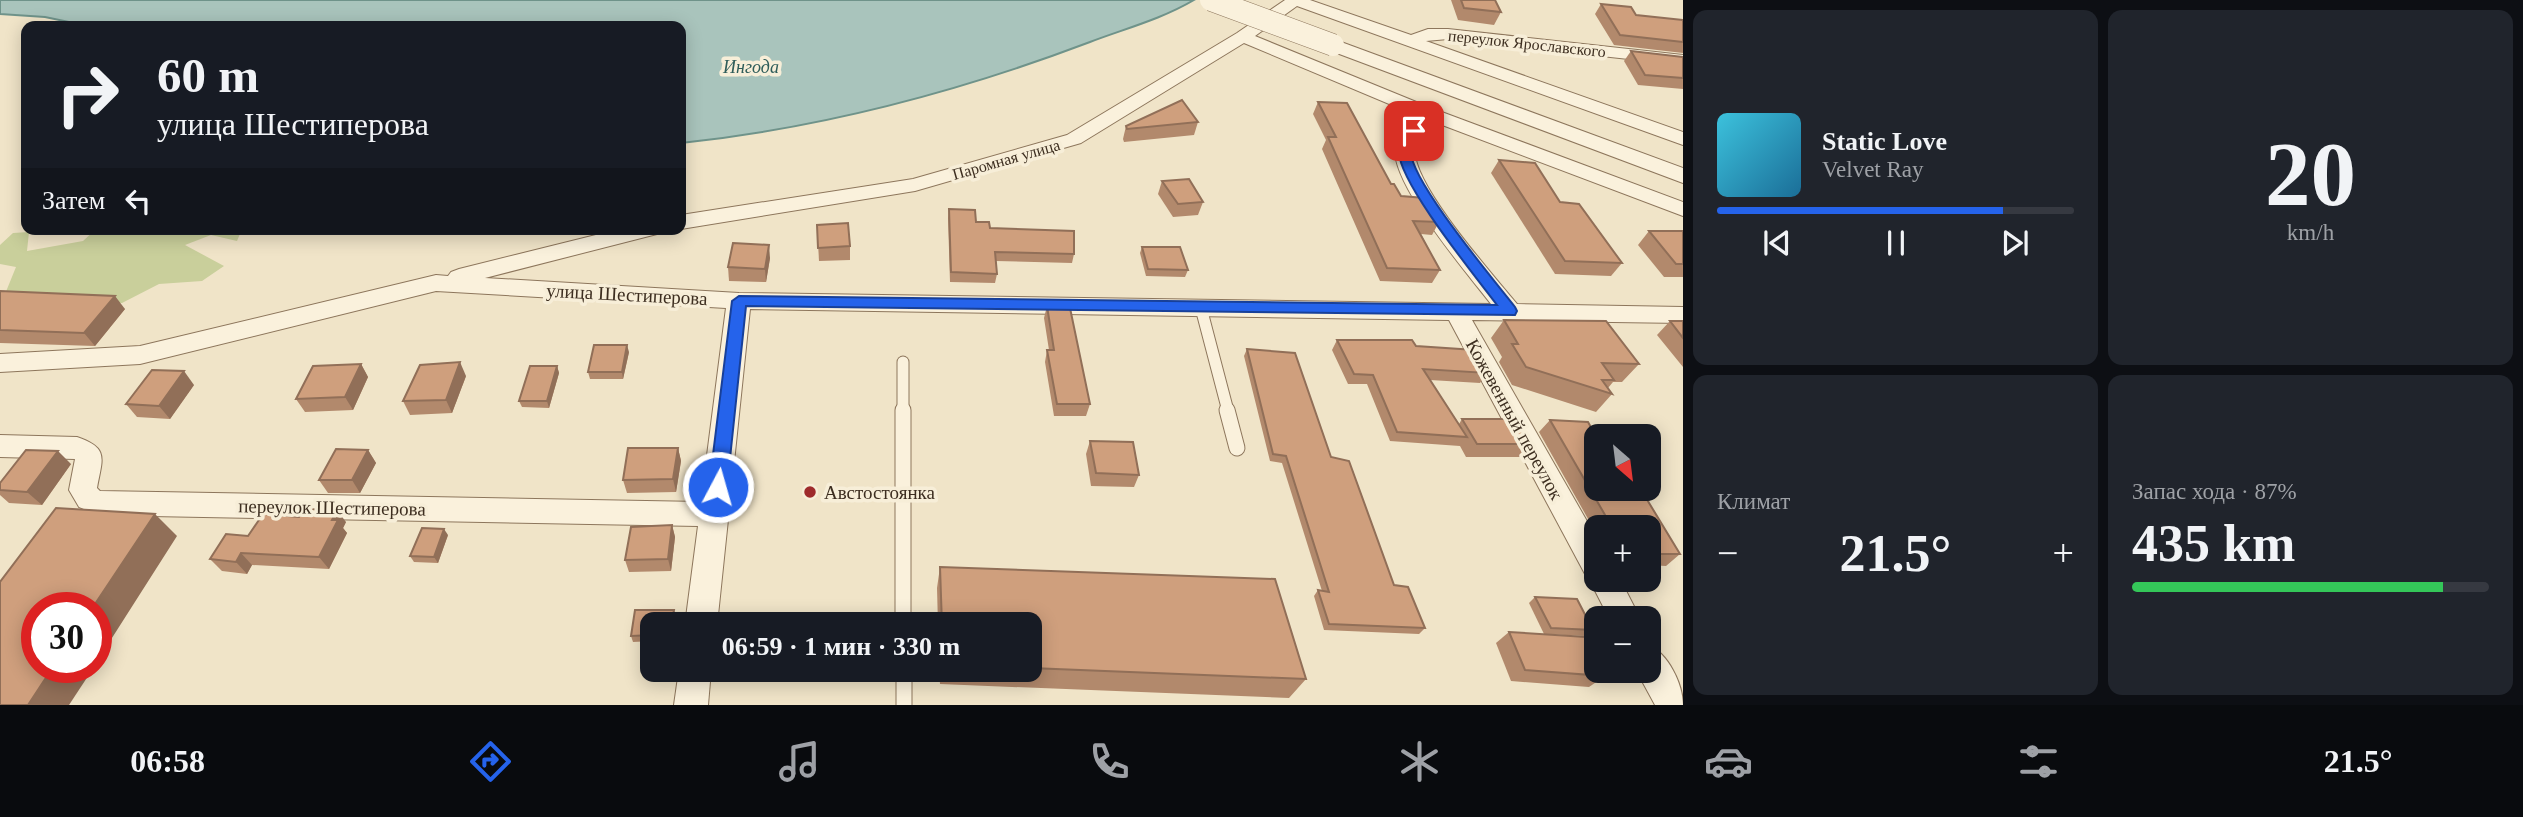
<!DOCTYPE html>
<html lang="ru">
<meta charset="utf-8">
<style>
body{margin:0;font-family:Georgia,serif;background:#20242c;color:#f1f3f6;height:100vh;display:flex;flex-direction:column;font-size:26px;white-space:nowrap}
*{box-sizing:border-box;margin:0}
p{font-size:23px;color:#9ea1a6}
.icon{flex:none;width:38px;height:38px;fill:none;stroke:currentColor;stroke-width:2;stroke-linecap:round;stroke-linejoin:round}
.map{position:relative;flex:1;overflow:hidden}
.drawer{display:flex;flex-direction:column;gap:10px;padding:10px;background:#0d0f14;width:840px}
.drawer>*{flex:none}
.banner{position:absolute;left:21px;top:21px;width:665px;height:214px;border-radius:14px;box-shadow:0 4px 18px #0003;background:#171b24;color:#f1f3f6;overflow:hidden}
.needle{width:46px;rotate:152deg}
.controls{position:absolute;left:1584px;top:424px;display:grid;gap:14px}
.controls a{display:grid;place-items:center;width:77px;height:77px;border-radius:14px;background:#171b24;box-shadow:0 4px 18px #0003;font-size:35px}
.speed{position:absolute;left:21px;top:592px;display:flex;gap:14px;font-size:35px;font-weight:700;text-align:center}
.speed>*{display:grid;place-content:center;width:91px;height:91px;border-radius:50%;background:#171b24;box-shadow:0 4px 18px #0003;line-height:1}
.speed .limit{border:10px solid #d22;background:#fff;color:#111}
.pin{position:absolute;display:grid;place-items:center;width:60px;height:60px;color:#fff;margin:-30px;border-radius:14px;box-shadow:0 4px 10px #0006}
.me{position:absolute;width:77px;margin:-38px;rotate:6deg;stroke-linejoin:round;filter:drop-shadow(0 0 5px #0008)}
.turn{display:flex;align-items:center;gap:24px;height:147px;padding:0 21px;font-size:32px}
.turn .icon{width:91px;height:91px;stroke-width:2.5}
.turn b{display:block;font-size:49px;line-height:60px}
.then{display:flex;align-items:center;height:66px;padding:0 21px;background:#0003;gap:14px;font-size:26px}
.big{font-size:52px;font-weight:600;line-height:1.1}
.drawer .tile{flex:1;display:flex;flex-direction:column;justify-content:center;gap:10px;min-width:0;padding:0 24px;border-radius:14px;background:#20242c}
.drawer .dial{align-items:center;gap:0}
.dial b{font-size:91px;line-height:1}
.song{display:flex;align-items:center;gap:21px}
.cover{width:84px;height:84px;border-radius:10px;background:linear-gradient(135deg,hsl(190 70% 55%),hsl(200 70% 35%))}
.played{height:7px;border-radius:4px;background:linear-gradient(90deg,#2563eb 80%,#363941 80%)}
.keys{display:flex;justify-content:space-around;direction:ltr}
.heat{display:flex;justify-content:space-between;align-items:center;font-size:38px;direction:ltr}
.charge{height:10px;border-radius:5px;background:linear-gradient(90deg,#34c759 87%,#363941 0)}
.drawer .tiles{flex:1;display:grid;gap:10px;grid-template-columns:repeat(2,1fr)}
.trip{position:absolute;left:640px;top:612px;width:402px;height:70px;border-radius:14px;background:#171b24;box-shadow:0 4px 18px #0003;font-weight:600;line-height:70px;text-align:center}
.tabs{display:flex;height:112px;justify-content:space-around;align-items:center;background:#090b0e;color:#9ea1a6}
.tabs .icon{width:49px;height:49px}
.tabs .current{color:#2563eb}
.tabs b{font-size:32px;color:#f1f3f6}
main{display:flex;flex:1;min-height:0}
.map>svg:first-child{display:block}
.green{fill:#c9cf9b}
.water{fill:#a9c4bc;stroke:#6f938a;stroke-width:2}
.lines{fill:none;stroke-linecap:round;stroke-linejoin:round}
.service-far1-casing{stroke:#8d765c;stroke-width:13}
.service-casing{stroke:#8d765c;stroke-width:17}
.minor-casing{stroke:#8d765c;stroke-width:2}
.tertiary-casing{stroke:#8d765c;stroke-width:2}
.service-far1{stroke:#faf1dc;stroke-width:11}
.service{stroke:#faf1dc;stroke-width:15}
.minor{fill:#faf1dc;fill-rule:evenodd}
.tertiary{fill:#faf1dc;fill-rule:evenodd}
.tertiary-bridge-casing{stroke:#8d765c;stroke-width:23;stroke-linecap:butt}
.tertiary-bridge{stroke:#faf1dc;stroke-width:22}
.wall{fill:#b2896c}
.shaded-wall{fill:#916f58}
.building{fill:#cf9f7d;stroke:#916f58;stroke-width:2}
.route{fill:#2563eb;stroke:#184099;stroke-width:2}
.poi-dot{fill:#9e2a2b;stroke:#f7eed8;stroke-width:2.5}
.labels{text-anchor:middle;stroke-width:7;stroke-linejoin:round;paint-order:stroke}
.far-street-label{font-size:16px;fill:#3d2e20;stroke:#f7eed8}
.far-water-label{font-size:18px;font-style:italic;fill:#2f5d5a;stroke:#f7eed8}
.street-label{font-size:19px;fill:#3d2e20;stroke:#f7eed8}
.poi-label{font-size:19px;fill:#3d2e20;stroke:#f7eed8;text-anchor:start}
</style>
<main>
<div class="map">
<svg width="1683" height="705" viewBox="0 0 1683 705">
<rect width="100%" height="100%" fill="#f0e4c8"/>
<!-- green -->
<polygon class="green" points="96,229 242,229 237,241 211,235 185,245 224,266 202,281 159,284 122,303 3,299 16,267 0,264 0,245 13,233 29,232 27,251 83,241"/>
<!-- water -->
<path class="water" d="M0,0H1194C1162,19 1124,29 1090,42C958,92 821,128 681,143V26H88L45,17L0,14Z"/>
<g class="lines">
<!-- service-far1 casing -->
<g class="service-far1-casing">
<g id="service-far1">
<polyline points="1201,308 1228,411"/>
<polyline points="903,362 903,411"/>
</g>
</g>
<!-- service casing -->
<g class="service-casing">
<g id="service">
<polyline points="903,410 903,625"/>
<polyline points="1227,410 1237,448"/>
<polyline points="904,670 904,705"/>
</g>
</g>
<!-- minor casing -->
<g class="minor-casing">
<g id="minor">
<path d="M1285,0H1310L1411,35L1428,29H1448L1683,55V65L1448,39L1426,41L1683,132V145L1297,6L1255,36L1431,108L1683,202V216L1429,120C1424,129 1416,140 1415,150C1412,184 1494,276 1517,304L1683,307V323L1472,320L1596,537V579H1620L1640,618H1609L1589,579L1590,576L1585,574L1449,320L750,309L717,625H685L698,526L98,515L79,507L69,490L75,459L0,457V435L77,437C110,448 102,459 97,488L100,491L701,502L726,308L436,291L140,364L0,372V354L140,346L436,275L448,276L451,272L459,269L620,229H660L657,234L485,278L739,293L1491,304C1466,272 1398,192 1395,153C1395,140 1407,125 1413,114L1244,43L1081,143L915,191L681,229V215L913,179L1067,135L1237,33Z"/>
<path d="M1648,645C1668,653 1683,684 1683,705H1655L1636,670H1648Z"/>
<polygon points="679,670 711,670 708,705 674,705"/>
</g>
</g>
<!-- tertiary casing -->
<g class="tertiary-casing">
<polygon id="tertiary" points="1333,39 1683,168 1683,183 1326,49 1323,45 1326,41"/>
</g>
<!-- service-far1 -->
<use href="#service-far1" class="service-far1"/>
<!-- service -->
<use href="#service" class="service"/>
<!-- minor -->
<use href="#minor" class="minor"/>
<!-- tertiary -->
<use href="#tertiary" class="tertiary"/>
<!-- tertiary-bridge casing -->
<g class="tertiary-bridge-casing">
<polyline id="tertiary-bridge" points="1211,0 1333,45"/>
</g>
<!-- tertiary-bridge -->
<use href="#tertiary-bridge" class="tertiary-bridge"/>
</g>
<!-- wall -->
<g class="wall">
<polygon points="1451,0 1495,0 1501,12 1494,25 1458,20"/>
<polygon points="1601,4 1636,15 1683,20 1683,53 1614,45 1595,14"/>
<polygon points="1631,51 1683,57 1683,89 1638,85 1624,61"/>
<polygon points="1318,102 1391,184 1401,196 1439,222 1432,235 1421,234 1440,270 1432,283 1380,281 1322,149 1326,140 1313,114"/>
<polygon points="1198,122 1194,135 1124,142 1123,139 1126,126"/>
<polygon points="1499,160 1560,202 1622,263 1611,276 1555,274 1491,173"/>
<polygon points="1162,181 1203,202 1198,215 1173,217 1158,194"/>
<polygon points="949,209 990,228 1074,254 1072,263 996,261 997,274 995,283 950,282 948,218"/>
<polygon points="817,225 850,246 850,260 819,261"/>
<polygon points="1649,231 1683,231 1683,277 1664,277 1638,245"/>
<polygon points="1142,247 1188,270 1185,277 1146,276 1140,253"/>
<polygon points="770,258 766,282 729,281 728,267"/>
<polygon points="0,291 125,309 95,346 0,343"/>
<polygon points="1047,306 1090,404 1086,416 1054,416 1045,362 1047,350 1049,350 1044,318"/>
<polygon points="1504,320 1639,364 1622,382 1613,382 1608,388 1612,394 1596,412 1512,385 1499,362 1502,357 1491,338"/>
<polygon points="1670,321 1683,321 1683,367 1657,335"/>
<polygon points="1337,340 1416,346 1487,373 1480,383 1430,380 1459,424 1462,419 1531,444 1520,457 1466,457 1460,446 1390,441 1367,384 1348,384 1332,350"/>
<polygon points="1247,349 1331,457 1394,585 1425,628 1419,634 1324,630 1314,596 1318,590 1322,591 1282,463 1270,461 1244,356"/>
<polygon points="629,352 623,379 590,379 588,372"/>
<polygon points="361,364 368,377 353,410 305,412 296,399"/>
<polygon points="557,366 559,373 549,408 522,407 519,401"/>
<polygon points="466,376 452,413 410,415 403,401"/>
<polygon points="194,385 170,419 137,417 126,404"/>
<polygon points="1550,420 1596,488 1657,494 1648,502 1680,554 1666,566 1648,565 1648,527 1596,527 1596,533 1539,432"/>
<polygon points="1090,441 1139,475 1134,487 1091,486 1086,454"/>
<polygon points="678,448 681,461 676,492 627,493 623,480"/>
<polygon points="368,450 376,463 360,493 328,493 319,480"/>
<polygon points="71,464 42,505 9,503 0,495 0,483"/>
<polygon points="346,522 343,528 347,533 329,569 252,565 247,574 222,571 210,559 248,536"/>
<polygon points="672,525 675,537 671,571 629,572 625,560"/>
<polygon points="448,535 438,563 414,562 410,556"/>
<polygon points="940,567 1306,679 1289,698 940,684 939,670 1031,670 1031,625 938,625 937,588"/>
<polygon points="1535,597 1593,630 1586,636 1544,634 1529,603"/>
<polygon points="674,610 675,616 674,625 653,625 653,641 633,642 631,636"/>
<polygon points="1509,632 1605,676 1589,687 1511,681 1496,643"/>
</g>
<!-- shaded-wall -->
<g class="shaded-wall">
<polygon points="769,245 770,258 766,282 765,269"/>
<polygon points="115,296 125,309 95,346 84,333"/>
<polygon points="627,345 629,352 623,379 622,372"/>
<polygon points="460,362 466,376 452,413 446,400"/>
<polygon points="361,364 368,377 353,410 345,397"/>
<polygon points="557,366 559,373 549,408 547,401"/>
<polygon points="184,371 194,385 170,419 159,406"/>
<polygon points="678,448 681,461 676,492 673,479"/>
<polygon points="368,450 376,463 360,493 352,480"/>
<polygon points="58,451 71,464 42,505 27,492"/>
<polygon points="337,510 346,522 343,528 347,533 329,569 319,557 332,520"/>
<polygon points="155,514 177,536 96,663 96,607 93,607"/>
<polygon points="672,525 675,537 671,571 668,559"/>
<polygon points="444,529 448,535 438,563 434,557"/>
<polygon points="241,553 252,565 247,574 236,562"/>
<polygon points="674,610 675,616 674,625 671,625"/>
<polygon points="53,667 94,667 69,705 28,705"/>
</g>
<!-- building -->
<g class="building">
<polygon points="1461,0 1495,0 1501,12 1464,8"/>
<polygon points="1601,4 1631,7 1636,15 1683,20 1683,42 1620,35"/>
<polygon points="1631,51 1683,57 1683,78 1645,75"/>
<polygon points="1182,100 1198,122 1127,129 1126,126"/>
<polygon points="1318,102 1347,103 1391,184 1394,184 1401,196 1425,198 1439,222 1413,221 1440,270 1387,268 1328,137 1336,137"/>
<polygon points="1499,160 1535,163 1560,202 1579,204 1622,263 1565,261"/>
<polygon points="1189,179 1203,202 1178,204 1162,181"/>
<polygon points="949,209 975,210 976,222 989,222 990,228 1074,231 1074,254 995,252 997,274 951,272"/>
<polygon points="848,223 850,246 818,248 817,225"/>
<polygon points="1649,231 1683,231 1683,264 1676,264"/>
<polygon points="733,243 769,245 765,269 728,267"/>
<polygon points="1142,247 1180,247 1188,270 1148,269"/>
<polygon points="0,291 115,296 84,333 0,330"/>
<polygon points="1047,306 1070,308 1090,404 1057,404 1047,350 1054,350"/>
<polygon points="1504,320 1606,321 1639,364 1602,363 1614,380 1602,380 1612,394 1526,367 1512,344 1518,344"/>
<polygon points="1670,321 1683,321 1683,338"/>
<polygon points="1337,340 1412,340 1416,346 1475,350 1487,373 1423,369 1467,437 1397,432 1373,375 1354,374"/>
<polygon points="594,345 627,345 622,372 588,372"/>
<polygon points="1247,349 1295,353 1331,457 1349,461 1394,585 1408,587 1425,628 1329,624 1318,590 1329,592 1286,456 1273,454"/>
<polygon points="460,362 446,400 403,401 420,365"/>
<polygon points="361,364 345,397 296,399 313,366"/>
<polygon points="530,366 557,366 547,401 519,401"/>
<polygon points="152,370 184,371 159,406 126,404"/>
<polygon points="1462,419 1517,419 1531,444 1477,444"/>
<polygon points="1550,420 1588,422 1596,436 1596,488 1648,488 1648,480 1657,494 1643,493 1680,554 1648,554 1648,527 1612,527"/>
<polygon points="1090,441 1133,442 1139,475 1096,473"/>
<polygon points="628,448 678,448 673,479 623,480"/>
<polygon points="336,449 368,450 352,480 319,480"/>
<polygon points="26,450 58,451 27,492 0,490 0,483"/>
<polygon points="56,508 155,514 93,607 37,607 37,667 53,667 28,705 0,705 0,582"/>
<polygon points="303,509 337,510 332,520 338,520 319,557 241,553 236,562 210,559 226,534 248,536 263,514 299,517"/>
<polygon points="672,525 668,559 625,560 631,527"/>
<polygon points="422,528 444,529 434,557 410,556"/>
<polygon points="940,567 1275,579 1306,679 1031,668 1031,625 942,625"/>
<polygon points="1535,597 1577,599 1593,630 1551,628"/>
<polygon points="635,610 674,610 671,625 653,625 653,635 631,636"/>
<polygon points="1509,632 1586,637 1596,658 1596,670 1602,670 1605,676 1525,670"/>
</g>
<!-- route -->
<path class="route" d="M1414,127L1421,131C1418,137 1412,145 1411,151C1409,179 1494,280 1515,307L1517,311L1515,315L746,306L727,487L724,493L718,495L712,493L709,487L732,301L739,296L1497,305C1476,277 1399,183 1399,152C1399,145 1406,135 1410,128Z"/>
<!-- markers -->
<circle class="poi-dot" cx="810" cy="492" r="7"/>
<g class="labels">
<!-- far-street labels -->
<g class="far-street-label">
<text transform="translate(1527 43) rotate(6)" y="6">переулок Ярославского</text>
<text transform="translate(1006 159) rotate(-16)" y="6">Паромная улица</text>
</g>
<!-- far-water labels -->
<g class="far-water-label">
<text x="751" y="73">Ингода</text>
</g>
<!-- street labels -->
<g class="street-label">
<text transform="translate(627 294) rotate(3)" y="7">улица Шестиперова</text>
<text transform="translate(1515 419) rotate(61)" y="7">Кожевенный переулок</text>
<text transform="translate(332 507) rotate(1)" y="7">переулок Шестиперова</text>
</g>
<!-- poi labels -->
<g class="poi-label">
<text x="824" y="499">Австостоянка</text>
</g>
</g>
</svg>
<div class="controls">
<a><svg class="needle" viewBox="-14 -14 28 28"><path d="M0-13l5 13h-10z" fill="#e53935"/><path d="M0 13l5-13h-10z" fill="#9ea1a6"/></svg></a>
<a>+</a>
<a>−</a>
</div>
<div class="speed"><div class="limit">30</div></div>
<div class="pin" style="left:1414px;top:131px;background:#d93025"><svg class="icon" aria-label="arrive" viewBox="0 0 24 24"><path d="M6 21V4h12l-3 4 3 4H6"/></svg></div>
<svg class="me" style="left:718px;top:487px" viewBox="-20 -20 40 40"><circle r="17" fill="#2563eb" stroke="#fff" stroke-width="3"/><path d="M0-11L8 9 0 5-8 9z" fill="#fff"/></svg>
<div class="trip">06:59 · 1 мин · 330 m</div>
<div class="banner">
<div class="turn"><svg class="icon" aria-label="right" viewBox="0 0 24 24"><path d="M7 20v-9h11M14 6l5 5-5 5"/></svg><div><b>60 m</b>улица Шестиперова</div></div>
<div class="then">Затем<svg class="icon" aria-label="left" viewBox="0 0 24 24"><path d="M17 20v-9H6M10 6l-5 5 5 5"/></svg></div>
</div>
</div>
<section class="drawer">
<div class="tiles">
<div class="tile">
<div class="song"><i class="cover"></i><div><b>Static Love</b><p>Velvet Ray</p></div></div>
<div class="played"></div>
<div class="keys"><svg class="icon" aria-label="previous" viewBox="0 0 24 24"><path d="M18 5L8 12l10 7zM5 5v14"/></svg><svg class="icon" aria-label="pause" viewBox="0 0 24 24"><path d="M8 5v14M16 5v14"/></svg><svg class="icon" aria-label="next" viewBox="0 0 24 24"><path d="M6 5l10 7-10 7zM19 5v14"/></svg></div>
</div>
<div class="tile dial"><b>20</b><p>km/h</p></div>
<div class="tile"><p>Климат</p>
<div class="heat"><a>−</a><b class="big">21.5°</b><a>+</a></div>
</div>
<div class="tile"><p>Запас хода · 87%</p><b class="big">435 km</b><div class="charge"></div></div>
</div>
</section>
</main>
<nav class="tabs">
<b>06:58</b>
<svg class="icon current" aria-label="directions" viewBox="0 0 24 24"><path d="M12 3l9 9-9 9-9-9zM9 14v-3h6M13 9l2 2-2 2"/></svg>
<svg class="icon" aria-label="music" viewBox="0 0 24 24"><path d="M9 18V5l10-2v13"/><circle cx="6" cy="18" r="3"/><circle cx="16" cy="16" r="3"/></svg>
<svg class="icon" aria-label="phone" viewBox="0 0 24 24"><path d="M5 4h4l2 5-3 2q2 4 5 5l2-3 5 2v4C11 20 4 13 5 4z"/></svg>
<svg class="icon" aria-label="climate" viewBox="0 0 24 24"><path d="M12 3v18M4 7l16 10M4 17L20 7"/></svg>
<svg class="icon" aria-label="car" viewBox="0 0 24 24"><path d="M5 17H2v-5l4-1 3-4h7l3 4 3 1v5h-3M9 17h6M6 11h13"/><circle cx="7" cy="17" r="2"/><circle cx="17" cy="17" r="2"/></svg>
<svg class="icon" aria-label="filters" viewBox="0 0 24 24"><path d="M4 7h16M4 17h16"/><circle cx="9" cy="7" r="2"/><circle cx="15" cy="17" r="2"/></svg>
<b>21.5°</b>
</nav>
